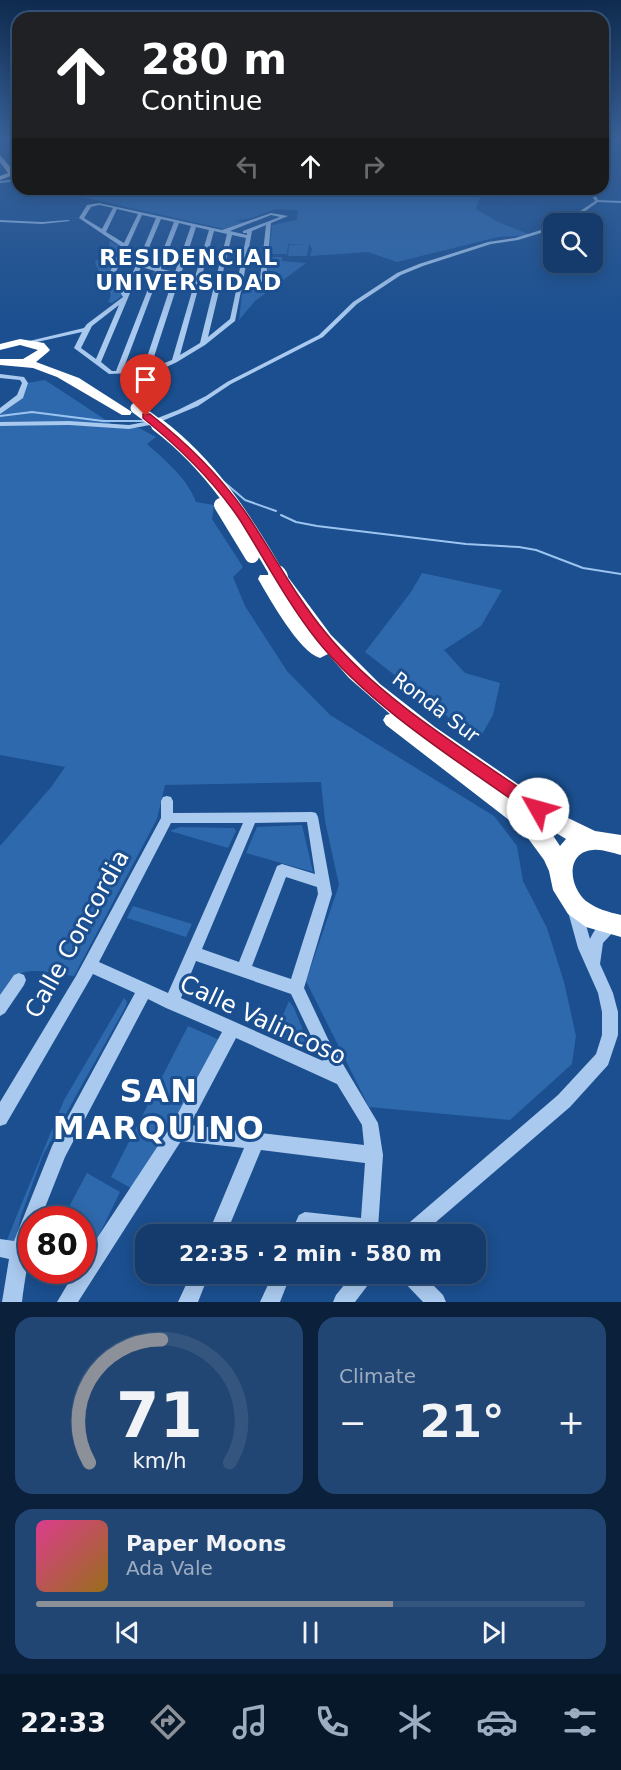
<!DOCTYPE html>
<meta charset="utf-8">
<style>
body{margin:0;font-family:"DejaVu Sans",sans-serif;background:#214673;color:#f1f3f6;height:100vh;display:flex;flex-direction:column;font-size:22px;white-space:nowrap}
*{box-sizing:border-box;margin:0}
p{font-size:20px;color:#9dadc1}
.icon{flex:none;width:33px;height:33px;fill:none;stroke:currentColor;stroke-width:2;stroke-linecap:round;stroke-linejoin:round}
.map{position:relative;height:1302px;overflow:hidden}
.sheet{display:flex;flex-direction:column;gap:15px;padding:15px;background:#0b203b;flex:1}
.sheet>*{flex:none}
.guide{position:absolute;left:12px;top:12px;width:597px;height:183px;border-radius:18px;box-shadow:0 3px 15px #0003,0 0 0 2px #33557e;background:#202124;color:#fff;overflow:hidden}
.controls{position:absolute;left:543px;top:213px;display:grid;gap:12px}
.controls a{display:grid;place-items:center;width:60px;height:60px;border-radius:12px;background:#143b6b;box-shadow:0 3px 15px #0003,0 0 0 2px #33557e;font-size:30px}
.speed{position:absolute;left:18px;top:1206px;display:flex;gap:12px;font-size:30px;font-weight:700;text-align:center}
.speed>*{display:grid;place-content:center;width:78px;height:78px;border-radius:50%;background:#143b6b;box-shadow:0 3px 15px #0003,0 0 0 2px #33557e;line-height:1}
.speed .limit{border:9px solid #d22;background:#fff;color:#111}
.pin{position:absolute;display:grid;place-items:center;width:51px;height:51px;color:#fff;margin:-62px -26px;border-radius:50% 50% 50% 0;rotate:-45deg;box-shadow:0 0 6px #0007}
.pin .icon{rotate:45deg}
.me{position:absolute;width:66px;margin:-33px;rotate:308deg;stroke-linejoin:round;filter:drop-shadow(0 0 4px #0008)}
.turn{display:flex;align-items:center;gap:21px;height:126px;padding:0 30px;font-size:27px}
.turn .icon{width:78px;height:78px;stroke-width:2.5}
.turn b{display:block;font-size:42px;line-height:51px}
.lanes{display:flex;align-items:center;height:57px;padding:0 30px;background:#0003;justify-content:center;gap:30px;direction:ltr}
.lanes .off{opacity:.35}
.big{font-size:45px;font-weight:700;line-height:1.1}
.sheet .tile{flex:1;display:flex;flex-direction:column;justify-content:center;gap:9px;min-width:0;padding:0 21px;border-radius:18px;background:#214673}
.sheet .dial{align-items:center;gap:0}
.dial svg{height:156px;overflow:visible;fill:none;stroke:#33557e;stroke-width:7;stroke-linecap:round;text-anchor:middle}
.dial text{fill:#f1f3f6;stroke:none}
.song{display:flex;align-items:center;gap:18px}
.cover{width:72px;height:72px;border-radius:9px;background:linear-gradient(135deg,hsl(330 70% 55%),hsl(40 70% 35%))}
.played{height:6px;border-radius:3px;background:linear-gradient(90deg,#8c9099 65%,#33557e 65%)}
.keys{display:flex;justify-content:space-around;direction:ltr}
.heat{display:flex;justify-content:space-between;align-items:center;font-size:33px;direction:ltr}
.sheet .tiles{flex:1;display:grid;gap:15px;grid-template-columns:1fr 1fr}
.tile:last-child{grid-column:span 2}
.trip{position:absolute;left:135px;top:1224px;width:351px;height:60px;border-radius:18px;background:#143b6b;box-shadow:0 3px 15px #0003,0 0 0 2px #33557e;font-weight:700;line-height:60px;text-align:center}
.tab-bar{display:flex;height:96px;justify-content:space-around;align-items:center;background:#08182b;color:#9dadc1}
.tab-bar .icon{width:42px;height:42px}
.tab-bar .on{color:#8c9099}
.tab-bar b{font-size:27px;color:#f1f3f6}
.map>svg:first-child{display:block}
.green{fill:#2e69ad}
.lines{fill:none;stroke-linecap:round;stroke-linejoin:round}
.stream{stroke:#9cc4f0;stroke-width:2}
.minor{fill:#a9c9ee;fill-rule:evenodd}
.highway{fill:#fff;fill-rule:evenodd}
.highway-bridge-far2{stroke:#fff;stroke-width:11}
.highway-bridge-far1{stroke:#fff;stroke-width:14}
.highway-bridge{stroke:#fff;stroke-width:18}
.route{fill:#e11d48;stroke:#92132f;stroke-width:1.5}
.labels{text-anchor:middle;stroke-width:6;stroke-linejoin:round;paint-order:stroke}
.street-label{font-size:20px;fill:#fff;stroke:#1b4f8f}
.far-district-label{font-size:22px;font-weight:bold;letter-spacing:1.5px;fill:#fff;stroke:#1b4f8f}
.near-street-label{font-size:24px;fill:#fff;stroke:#1b4f8f}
.near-district-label{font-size:32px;font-weight:bold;letter-spacing:1.5px;fill:#fff;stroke:#1b4f8f}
</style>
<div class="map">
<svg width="621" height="1302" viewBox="0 0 621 1302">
<rect width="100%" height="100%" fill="#1b4f8f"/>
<!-- green -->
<g class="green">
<polygon points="85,189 467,189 480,198 476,209 498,222 531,235 498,237 397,262 368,252 310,256 312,249 309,244 307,256 288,256 289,245 307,244 288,244 287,254 269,254 272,225 297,220 298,210 275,209 252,218 235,221 245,222 224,229 78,196"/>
<path d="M110,241L123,248L109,274L122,296L112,303L108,302C117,290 98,276 95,262L107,251Z"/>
<polygon points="269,257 282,257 282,261 306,263 255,301 239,320 242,294 248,293 249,287 266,280"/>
<polygon points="45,380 112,424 0,423 0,413 24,394 27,383"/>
<path d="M70,425L139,428L156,437L147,444C166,461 187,478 196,502L214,505L212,519L243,567L233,577L245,606L287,671L330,715L494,816L517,846L523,881L547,928L564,982L576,1036L572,1064L510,1120L369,1107L306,981L339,885L325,821L321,782L165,785L157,819L74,976C56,974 26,964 11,979C7,984 4,990 0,996V846L52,786L65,767L0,755V426Z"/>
<polygon points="422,573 502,590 481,626 444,650 465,673 500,683 493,715 481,736 456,723 365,652 411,592"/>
<polygon points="302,825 313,872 246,853 257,827"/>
<polygon points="180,827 234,828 236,831 228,848 170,831"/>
<polygon points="133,906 192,924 186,937 127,918"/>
<polygon points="124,998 127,1002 126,1006 43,1155 21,1216 15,1243 6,1242 64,1100"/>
<polygon points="289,1001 294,1008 311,1049 274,1036"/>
<polygon points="188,1026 222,1041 136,1191 111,1177"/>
<polygon points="87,1173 120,1192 83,1268 82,1220 62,1220"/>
</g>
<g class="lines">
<!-- stream -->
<g class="stream">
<polyline points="0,416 32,412 103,421 146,421"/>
<polyline points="224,482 245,500 276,511"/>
<polyline points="281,515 296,522 317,526 466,544 519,547 536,550 583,568 621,574"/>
</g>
<!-- minor -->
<g class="minor">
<polygon points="18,179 18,181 0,183 0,181"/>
<polygon points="595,189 599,189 596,196 598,200 621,201 621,203 598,202 567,224 561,224 595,201 592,196"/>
<path d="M99,203L222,230L271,213L288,216L271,223L266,280L241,291L235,321L205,345L177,362L156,372L109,374L74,348L82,332L28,344L25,342L84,328L87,324L123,297L109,274L122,247L79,218L87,205ZM99,205L113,208L102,229L84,218L91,207ZM117,209L138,214L124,243L106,232ZM142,215L156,218L141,254L128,246ZM271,215L280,217L243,231V233H247V235L230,231ZM161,219L174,222L156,268L142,264ZM179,223L191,226L175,272L161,269ZM266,225L260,279L242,287L252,231ZM196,227L209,230L195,277L181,274ZM214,231L227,234L215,282L201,279ZM232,235L246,238L236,288L220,284ZM126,249L139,258L125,291L115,274ZM141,267L155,271L116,371H112L101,362ZM160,272L174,276L143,369L123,370ZM180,277L195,281L172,360L150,369ZM200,282L214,286L200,343L180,355ZM220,287L236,291L230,319L208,337ZM119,305L96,359L81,348L92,326Z"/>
<polygon points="0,220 42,222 68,220 70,221 42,224 0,222"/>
<polygon points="554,226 554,229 518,240 491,244 423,266 401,275 357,304 323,337 231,384 198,406 155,424 129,429 69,425 0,426 0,422 69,421 129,425 150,421 178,410 206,396 227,382 319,335 353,302 397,273 419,264 488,242 515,238"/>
<polygon points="0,374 24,377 28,383 23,398 0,414 0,408 17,395 22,383 20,380 0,378"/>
<path d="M167,796L171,797L173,801V813L312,812L316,813L318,817L332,894L304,988L328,1039L378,1123L383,1155L378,1228L380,1234H346L310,1231L308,1234H290L299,1215L305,1212L361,1218L365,1163L261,1150L226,1234H208L244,1148L181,1141L78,1302H57L76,1270H82V1261L171,1126L222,1032L166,1008L148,999L65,1157L40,1220H32C32,1247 25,1274 22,1302H2L9,1259L0,1257V1239L14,1241L52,1146L135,993L93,974L6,1124L0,1126V1102L76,976L161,818V801L163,797ZM307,822L315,874L282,864L277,866L239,962L202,949L255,823ZM171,823H243L168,993L99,962ZM286,877L317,887L318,894L291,979L252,966ZM196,961L291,994L323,1061L181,998ZM236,1038L337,1084L362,1125L364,1145L190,1125Z"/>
<path d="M574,902L579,904L581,908L590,939C594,930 600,922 610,919L615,920L617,925L615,930L603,943L600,964L613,993L618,1012V1035L608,1065L570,1107L422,1234H400L403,1228L558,1095L596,1054L602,1035V1012L598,993L578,948L567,908L569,904Z"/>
<polygon points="19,973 24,975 26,980 24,985 5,1013 0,1016 0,995 14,975"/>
<polygon points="191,1274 209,1274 198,1302 178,1302"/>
<polygon points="273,1274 291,1274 280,1302 260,1302"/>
<polygon points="353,1274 373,1274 371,1281 355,1302 333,1302 336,1295"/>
<polygon points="401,1274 422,1274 443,1295 446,1302 423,1302 403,1281"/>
</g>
<!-- highway -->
<g class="highway">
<polygon points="0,155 16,174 0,180 0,176 8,173 0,162"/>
<polygon points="20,339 44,343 50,350 48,352 36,362 79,378 132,412 130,415 122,415 57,377 33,368 0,365 0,359 23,359 38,350 20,345 0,350 0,344"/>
<path d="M279,572L285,573L331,635L380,684L435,727L566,817L595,831L621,835V855C612,853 602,849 593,850C565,852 569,887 586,901C597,909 608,912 621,915V937L586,927L568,914L553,890L549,871L544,860L522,830L386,725L383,720L386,715L390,714L349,678L328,654L320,658C299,652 270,599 258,579L260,575H272ZM548,828L566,839L560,846Z"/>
</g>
<!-- highway-bridge-far2 -->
<polyline class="highway-bridge-far2" points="136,408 160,426"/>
<!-- highway-bridge-far1 -->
<g class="highway-bridge-far1">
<path d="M158,425C211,465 245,519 278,576"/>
<polyline points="221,505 252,556"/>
</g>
<!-- highway-bridge -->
<polyline class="highway-bridge" points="277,574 279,577"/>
</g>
<!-- sky -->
<linearGradient id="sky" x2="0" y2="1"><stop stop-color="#0f2b4f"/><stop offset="0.43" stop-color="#39639b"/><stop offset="1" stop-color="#39639b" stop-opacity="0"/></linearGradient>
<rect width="621" height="322" fill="url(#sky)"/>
<!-- route -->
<path class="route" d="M143,414H150C188,444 223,478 250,519C275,557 296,597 326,633C381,701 472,754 544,805L546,809L544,814L538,816L532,814C461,763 371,708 316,639C287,602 265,560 240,520C213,480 180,448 143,418Z"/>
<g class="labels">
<!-- street labels -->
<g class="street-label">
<text transform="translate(436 707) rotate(37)" y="7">Ronda Sur</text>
</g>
<!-- far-district labels -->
<g class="far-district-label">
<text x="189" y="265">RESIDENCIAL<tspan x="189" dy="25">UNIVERSIDAD</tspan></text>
</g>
<!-- near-street labels -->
<g class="near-street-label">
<text transform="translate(77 934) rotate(-61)" y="8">Calle Concordia</text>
<text transform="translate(263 1020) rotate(25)" y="8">Calle Valincoso</text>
</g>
<!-- near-district labels -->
<g class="near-district-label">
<text x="159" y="1102">SAN<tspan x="159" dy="37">MARQUINO</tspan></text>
</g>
</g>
</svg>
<div class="controls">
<a><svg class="icon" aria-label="search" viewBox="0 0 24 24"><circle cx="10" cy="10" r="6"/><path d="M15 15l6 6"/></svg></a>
</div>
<div class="speed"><div class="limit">80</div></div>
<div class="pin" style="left:146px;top:416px;background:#d93025"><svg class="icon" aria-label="arrive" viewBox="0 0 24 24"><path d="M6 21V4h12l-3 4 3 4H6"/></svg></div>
<svg class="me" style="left:538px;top:809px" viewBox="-20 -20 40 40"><circle r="19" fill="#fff"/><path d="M0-13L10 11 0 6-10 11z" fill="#e11d48"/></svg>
<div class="trip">22:35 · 2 min · 580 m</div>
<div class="guide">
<div class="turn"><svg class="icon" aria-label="ahead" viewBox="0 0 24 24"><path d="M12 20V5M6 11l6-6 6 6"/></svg><div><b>280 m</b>Continue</div></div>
<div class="lanes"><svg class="icon off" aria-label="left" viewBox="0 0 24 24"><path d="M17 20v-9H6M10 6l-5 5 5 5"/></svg><svg class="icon" aria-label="ahead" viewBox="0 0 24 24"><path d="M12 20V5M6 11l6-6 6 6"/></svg><svg class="icon off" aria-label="right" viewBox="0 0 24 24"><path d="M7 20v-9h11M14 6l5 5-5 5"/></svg></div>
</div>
</div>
<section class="sheet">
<div class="tiles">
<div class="tile dial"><svg viewBox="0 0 100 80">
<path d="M14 69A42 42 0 1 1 86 69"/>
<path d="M14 69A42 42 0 0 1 51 6" stroke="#8c9099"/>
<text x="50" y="56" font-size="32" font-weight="700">71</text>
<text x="50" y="72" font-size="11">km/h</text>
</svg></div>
<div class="tile"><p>Climate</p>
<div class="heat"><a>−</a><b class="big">21°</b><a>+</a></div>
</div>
<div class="tile">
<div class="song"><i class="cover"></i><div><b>Paper Moons</b><p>Ada Vale</p></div></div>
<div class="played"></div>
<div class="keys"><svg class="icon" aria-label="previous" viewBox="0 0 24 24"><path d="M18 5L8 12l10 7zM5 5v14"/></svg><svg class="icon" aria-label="pause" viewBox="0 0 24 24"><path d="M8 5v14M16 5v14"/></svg><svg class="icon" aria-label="next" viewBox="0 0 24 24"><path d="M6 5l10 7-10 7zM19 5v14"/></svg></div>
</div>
</div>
</section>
<nav class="tab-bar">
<b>22:33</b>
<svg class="icon on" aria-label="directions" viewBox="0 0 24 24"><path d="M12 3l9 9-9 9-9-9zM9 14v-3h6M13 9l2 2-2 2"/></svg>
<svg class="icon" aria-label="music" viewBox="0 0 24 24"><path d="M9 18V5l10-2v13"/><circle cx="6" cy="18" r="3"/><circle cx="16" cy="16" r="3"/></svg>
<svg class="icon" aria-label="phone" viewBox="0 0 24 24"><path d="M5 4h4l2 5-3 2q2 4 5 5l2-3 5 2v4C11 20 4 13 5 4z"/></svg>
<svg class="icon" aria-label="climate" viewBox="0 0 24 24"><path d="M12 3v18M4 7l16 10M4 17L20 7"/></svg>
<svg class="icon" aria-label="car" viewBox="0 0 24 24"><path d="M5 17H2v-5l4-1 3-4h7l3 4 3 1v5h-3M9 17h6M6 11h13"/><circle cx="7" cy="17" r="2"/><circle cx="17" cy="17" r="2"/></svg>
<svg class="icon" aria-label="filters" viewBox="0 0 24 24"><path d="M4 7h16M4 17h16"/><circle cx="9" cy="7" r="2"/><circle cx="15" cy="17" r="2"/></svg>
</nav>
